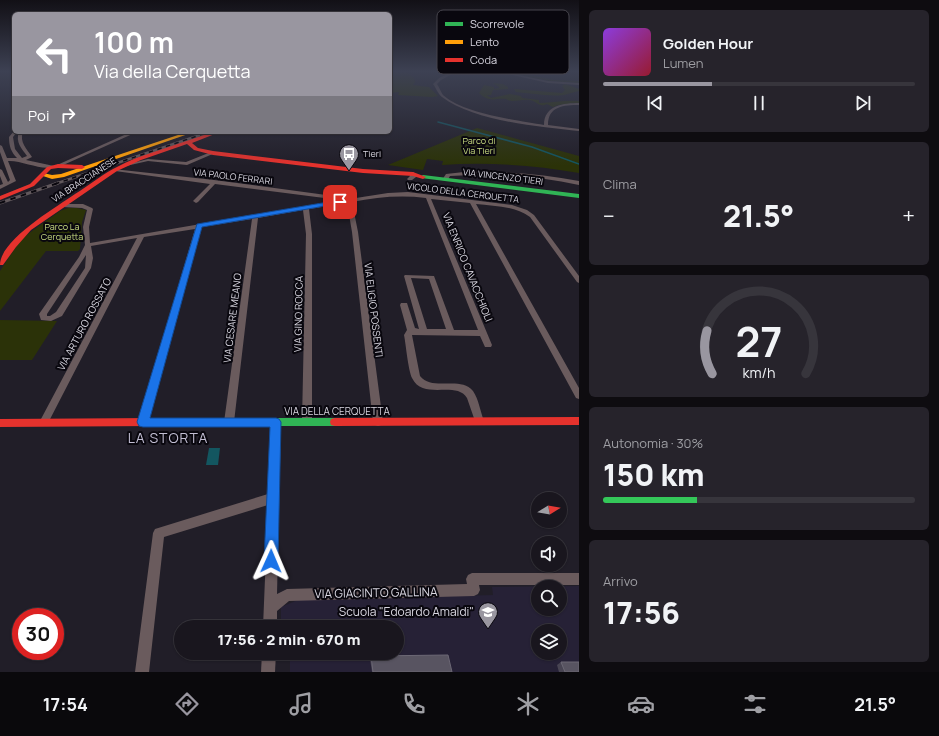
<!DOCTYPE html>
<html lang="it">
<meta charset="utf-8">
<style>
body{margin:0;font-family:Manrope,sans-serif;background:#26232b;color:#f1f3f6;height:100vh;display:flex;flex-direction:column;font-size:15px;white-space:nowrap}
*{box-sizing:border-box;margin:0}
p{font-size:13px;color:#9f9fa4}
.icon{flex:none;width:22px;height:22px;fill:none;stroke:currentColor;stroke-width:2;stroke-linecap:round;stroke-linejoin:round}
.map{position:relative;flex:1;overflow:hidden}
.drawer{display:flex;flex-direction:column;gap:10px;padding:10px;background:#0e0c10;width:360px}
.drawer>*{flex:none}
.banner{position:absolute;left:12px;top:12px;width:380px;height:122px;border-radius:6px;box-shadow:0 1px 3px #0004,0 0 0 1px #37353c;background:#9996a0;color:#fff;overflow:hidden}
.needle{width:26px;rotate:79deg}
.fabs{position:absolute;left:531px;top:492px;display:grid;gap:8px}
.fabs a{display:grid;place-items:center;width:36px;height:36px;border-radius:50%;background:#19161e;box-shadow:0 1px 3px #0004,0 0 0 1px #37353c;font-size:20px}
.speed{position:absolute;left:12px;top:608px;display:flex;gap:8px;font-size:20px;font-weight:700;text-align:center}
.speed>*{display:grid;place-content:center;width:52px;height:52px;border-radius:50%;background:#19161e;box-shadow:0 1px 3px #0004,0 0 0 1px #37353c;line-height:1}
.speed .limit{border:6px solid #d22;background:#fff;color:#111}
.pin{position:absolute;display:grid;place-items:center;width:34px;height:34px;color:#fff;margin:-17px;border-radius:8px;box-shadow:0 2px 6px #0006}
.me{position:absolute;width:44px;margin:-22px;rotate:1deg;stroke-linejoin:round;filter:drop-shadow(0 0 3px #0008)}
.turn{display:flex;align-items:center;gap:14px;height:84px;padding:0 16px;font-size:18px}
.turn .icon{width:52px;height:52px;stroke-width:2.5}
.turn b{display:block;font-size:28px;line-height:34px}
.then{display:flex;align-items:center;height:38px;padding:0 16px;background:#0003;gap:8px;font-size:15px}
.big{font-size:30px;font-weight:800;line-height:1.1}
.drawer .widget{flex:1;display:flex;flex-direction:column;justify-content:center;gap:6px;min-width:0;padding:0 14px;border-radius:6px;background:#26232b}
.drawer .dial{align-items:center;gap:0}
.dial svg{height:104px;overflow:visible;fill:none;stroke:#37353c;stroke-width:7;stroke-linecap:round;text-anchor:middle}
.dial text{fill:#f1f3f6;stroke:none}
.song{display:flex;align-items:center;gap:12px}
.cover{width:48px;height:48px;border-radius:6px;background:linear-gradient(135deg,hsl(270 70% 55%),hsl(350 70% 35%))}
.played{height:4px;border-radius:2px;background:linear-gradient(90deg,#9996a0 35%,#37353c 35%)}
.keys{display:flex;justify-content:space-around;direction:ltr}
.heat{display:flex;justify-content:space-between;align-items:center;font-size:22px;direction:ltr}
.charge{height:6px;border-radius:3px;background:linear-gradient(90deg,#34c759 30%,#37353c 0)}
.trip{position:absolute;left:174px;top:620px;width:230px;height:40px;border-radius:20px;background:#19161e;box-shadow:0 1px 3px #0004,0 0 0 1px #37353c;font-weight:800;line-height:40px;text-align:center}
.dock{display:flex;height:64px;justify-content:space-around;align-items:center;background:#0a090c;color:#9f9fa4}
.dock .icon{width:28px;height:28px}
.dock .selected{color:#9996a0}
.dock b{font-size:18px;color:#f1f3f6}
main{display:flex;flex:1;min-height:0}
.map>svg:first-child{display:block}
.built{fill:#262136;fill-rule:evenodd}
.green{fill:#2b3208}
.water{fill:#135660}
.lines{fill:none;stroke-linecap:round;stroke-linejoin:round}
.stream{stroke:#135660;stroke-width:1.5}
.street{fill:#6a5b5d;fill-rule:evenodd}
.fast{fill:#30b455;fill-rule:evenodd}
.slow{fill:#ff9f0a;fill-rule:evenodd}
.jam{fill:#e5322d;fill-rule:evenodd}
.rail-far1-casing{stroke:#61585c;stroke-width:2.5}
.rail-casing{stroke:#61585c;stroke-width:3}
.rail-far1{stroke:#09070e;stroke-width:1.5;stroke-dasharray:4.5;stroke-linecap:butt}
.rail{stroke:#09070e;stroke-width:2;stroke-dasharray:5.5;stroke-linecap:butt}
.wall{fill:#484452}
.building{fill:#585461;stroke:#6c6875}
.route{fill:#1a73e8;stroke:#114b97}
.labels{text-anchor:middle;stroke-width:4;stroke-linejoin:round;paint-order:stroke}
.far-park-label{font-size:9px;fill:#c7da80;stroke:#09070e}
.far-poi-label{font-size:9px;fill:#d9d7e1;stroke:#09070e;text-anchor:start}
.far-street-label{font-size:9px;fill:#d9d7e1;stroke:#09070e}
.street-label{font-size:10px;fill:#d9d7e1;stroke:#09070e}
.near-street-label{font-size:12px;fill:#d9d7e1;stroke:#09070e}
.near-poi-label{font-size:12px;fill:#d9d7e1;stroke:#09070e;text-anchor:end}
.near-quarter-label{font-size:14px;letter-spacing:1px;fill:#c2bed3;stroke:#09070e}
.key{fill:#09070e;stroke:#47454d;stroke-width:1}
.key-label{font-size:11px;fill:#d9d7e1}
</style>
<main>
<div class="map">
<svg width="579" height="672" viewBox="0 0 579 672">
<rect width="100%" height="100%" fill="#211e28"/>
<!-- built -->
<path class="built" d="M579,586V672H290V656L281,657V653H397V627H281V607L298,600L493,595L492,587ZM538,587H560V609H538ZM538,631H560V653H538Z"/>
<!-- green -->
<g class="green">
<polygon points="390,72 408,72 411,76 414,78 415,82 413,85 429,87 438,96 432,97 398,95 399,92 390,93"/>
<polygon points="503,72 513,72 554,80 579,81 579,83 550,81"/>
<path d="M493,83L503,84L508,87V89L493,90L491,95H487L491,98L510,94L521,96L522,98L539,100V103C552,103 566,100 579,101V103L558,105L553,107L547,104C539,108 537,101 530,100C524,99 518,101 512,101C509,101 508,100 506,99C496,98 489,103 479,93L484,85L494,87V89L499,88V87Z"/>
<path d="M565,84L579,89V91C573,92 569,94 564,95C548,97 531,93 516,92L514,89L562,93L565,90L562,86Z"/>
<path d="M477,128L579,156V173C534,165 488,162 442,165L443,161L427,159L423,170L388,165Z"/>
<polygon points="68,208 77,208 86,210 82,222 80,249 78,251 46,251 0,311 0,271 21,239 60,211"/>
<polygon points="0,320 57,321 32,360 0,360"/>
</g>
<!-- water -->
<polygon class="water" points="209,448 220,448 218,465 206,465"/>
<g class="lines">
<!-- stream -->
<polyline class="stream" points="438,122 532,147 579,164"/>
<!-- street -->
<g class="street">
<path d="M452,72H456L441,80L437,84C439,87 441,92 443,95C464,114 517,120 544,125C544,105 564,103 579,103V105C564,105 548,106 548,125L579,129V131C539,127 474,121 442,97C438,94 436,88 433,84L439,78Z"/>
<polygon points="499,72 505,72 548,81 579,83 579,85 548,83"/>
<path d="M14,131L17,132L13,137L15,149L22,158L27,156C22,149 15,142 19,132H23C19,142 27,149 32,157L26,160L54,166C44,172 22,160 8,161L16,181L0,189V185L3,184L0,176V169L2,170L8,182L10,180L0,152V145L2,146L7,158H17C11,152 9,146 9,137Z"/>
<polygon points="131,132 137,132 61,166 57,165"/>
<polygon points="211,152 215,153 187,165 148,161 126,166 124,165 148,159 186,162"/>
<path d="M113,169L214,180L341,197L343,198V200L388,193L408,192L512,205L527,210L534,215L579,276V283L577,282L530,217C515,206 494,206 476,204L579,388V399L576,398L470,203L431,199L492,345L491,347H485L480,336L412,335L420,376C433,392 460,375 473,391C479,400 480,411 484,421L482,424L479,425L476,424L467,398C456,380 423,401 412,378C408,369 406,345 404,335L407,330L400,305L401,303H407L415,328L419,329L404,276L405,275L434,276L454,330H478L426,198C401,195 377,197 352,202L358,232L383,422L381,425L378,426L375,425L373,422L352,232L347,203L309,209L312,234V421L310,424L307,425L304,424L302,421L306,234L303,210L258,218L234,422L232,425L229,426L226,425L224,422L252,219L202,227L146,426L143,427L140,426L138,423L195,229L144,237L47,425L44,426L41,425L39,422L41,419L137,238L91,246L93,258L91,268L62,316L51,321L41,320L39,314L79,257L85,245L83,227L87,210L82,208L63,207L61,206V204H83L92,208L93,209L89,227L90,243L340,200L215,184L198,202L196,203L193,201L210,184L115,171H113ZM86,255L85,268L56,312L50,316H47V314ZM411,278L429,279L446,329H427Z"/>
<polygon points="413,172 416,174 416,177 412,180 408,180 407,179 410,176 410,174"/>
<path d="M464,172C503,171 541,174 579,181V185C536,176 493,173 450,176L447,181L442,180L446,174Z"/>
<polygon points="276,418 279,419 281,422 277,594 287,589 467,584 466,579 468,575 472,573 579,573 579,585 479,585 480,590 478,594 474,596 289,601 277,611 277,627 263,627 268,505 164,537 149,672 135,672 153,533 155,529 268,494 271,422 273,419"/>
<polygon points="262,653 276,653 275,672 261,672"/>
</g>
<!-- fast -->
<g class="fast">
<polygon points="423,175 579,194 579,198 421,178 421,176"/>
<polygon points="156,418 335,418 339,419 340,422 339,425 335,426 156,426 152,425 151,422 152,419"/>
</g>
<!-- slow -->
<polygon class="slow" points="187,132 194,132 64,177 52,179 40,175 43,173 52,175 61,174"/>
<!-- jam -->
<g class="jam">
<path d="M213,132H220L192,143L198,148L213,151L363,169L413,172L426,177L423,179L413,176L363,173L213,155L194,150L187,144L141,160L117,171L31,230L16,247L3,265H0C0,240 55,208 75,194C88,186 100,176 113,169C144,152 180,143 213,132Z"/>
<polygon points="58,164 82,165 85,167 82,169 58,168 51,169 34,186 0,200 0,196 30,184 47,167"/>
<polygon points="579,417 579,425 335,426 331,425 330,422 331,419 335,418"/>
<polygon points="156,418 160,419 161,422 160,425 156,426 0,427 0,419"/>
</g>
<!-- rail-far1 casing -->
<g class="rail-far1-casing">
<polyline id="rail-far1" points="55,184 209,132"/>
</g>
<!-- rail casing -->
<g class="rail-casing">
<polyline id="rail" points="0,203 58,183"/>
</g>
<!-- rail-far1 -->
<use href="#rail-far1" class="rail-far1"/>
<!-- rail -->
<use href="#rail" class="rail"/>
</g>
<!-- wall -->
<g class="wall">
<polygon points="371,656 452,672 372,672 370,659"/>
<polygon points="561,662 579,672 559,672 557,665"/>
</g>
<!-- building -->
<g class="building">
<polygon points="448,655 452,672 373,672 371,656"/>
<polygon points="561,662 579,662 579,672 565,672"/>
</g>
<!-- sky -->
<linearGradient id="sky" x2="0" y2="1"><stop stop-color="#121016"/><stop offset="0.43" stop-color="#3d4153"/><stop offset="1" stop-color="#3d4153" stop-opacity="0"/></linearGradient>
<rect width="579" height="166" fill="url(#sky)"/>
<!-- route -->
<polygon class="route" points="340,200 343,201 343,203 202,227 150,418 276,418 279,419 281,422 278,561 276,566 271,568 266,566 264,561 270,427 143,427 139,426 137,422 197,224"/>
<!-- icons -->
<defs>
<g id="bus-pin" transform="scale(1)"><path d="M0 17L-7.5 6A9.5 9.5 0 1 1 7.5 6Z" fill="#9996a0" stroke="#09070e"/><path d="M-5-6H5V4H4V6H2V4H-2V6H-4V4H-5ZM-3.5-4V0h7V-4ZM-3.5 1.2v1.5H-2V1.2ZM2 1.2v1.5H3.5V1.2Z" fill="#fff"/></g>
<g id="school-pin" transform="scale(1)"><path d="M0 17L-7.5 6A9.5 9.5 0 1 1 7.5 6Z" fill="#9996a0" stroke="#09070e"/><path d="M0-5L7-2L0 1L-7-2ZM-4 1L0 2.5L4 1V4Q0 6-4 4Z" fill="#fff"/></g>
</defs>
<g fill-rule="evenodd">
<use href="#bus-pin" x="349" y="154"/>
<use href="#school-pin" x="488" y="612"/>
</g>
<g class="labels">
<!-- far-park labels -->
<g class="far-park-label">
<text x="479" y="144">Parco di<tspan x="479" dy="10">Via Tieri</tspan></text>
<text x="62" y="230">Parco La<tspan x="62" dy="10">Cerquetta</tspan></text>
</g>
<!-- far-poi labels -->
<g class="far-poi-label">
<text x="363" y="157">Tieri</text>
</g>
<!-- far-street labels -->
<g class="far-street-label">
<text transform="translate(233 177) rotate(7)" y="3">VIA PAOLO FERRARI</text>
<text transform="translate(503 177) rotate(7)" y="3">VIA VINCENZO TIERI</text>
<text transform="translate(84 180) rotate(-33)" y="3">VIA BRACCIANESE</text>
<text transform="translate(463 193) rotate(7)" y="3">VICOLO DELLA CERQUETTA</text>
</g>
<!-- street labels -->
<g class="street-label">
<text transform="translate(468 267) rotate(68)" y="4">VIA ENRICO CAVACCHIOLI</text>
<text transform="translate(374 310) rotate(83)" y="4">VIA ELIGIO POSSENTI</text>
<text transform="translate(298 314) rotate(-89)" y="4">VIA GINO ROCCA</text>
<text transform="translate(232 318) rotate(-83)" y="4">VIA CESARE MEANO</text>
<text transform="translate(84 324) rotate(-62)" y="4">VIA ARTURO ROSSATO</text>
<text x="337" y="415">VIA DELLA CERQUETTA</text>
</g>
<!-- near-street labels -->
<g class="near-street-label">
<text transform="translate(376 593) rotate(-1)" y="4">VIA GIACINTO GALLINA</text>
</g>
<!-- near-poi labels -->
<g class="near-poi-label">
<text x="474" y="616">Scuola "Edoardo Amaldi"</text>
</g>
<!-- near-quarter labels -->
<g class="near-quarter-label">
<text x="168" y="443">LA STORTA</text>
</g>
</g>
<!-- legend -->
<rect x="437" y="10" width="132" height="64" rx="6" class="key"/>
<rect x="445" y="22" width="18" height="4" fill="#30b455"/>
<rect x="445" y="40" width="18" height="4" fill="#ff9f0a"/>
<rect x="445" y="58" width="18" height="4" fill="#e5322d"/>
<g class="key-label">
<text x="470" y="28">Scorrevole</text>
<text x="470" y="46">Lento</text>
<text x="470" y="64">Coda</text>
</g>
</svg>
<div class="fabs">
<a><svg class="needle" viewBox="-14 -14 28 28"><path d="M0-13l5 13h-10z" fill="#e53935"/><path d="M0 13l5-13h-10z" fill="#9f9fa4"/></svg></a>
<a><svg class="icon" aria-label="sound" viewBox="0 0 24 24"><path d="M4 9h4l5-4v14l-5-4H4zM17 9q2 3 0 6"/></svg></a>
<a><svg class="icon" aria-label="search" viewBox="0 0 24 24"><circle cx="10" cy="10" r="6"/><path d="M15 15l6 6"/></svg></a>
<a><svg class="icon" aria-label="layers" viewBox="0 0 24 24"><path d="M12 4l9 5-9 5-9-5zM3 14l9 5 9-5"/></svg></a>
</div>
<div class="speed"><div class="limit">30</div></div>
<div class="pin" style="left:340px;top:202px;background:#d93025"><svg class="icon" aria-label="arrive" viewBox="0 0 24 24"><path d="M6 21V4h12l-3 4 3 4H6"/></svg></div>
<svg class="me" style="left:271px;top:561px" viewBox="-20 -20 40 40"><path d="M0-17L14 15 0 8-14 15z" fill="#1a73e8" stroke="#fff" stroke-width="4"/></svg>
<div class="trip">17:56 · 2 min · 670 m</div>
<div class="banner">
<div class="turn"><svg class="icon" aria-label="left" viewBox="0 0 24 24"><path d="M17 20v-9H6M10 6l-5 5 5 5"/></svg><div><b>100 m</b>Via della Cerquetta</div></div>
<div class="then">Poi<svg class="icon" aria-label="right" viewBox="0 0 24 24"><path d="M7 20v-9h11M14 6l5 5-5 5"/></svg></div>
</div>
</div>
<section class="drawer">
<div class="widget">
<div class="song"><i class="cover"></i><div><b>Golden Hour</b><p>Lumen</p></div></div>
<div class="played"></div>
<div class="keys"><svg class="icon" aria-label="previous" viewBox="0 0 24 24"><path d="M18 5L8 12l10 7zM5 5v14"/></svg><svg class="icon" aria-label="pause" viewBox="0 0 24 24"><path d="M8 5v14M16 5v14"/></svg><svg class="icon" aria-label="next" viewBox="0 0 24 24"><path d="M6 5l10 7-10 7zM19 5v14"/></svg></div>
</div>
<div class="widget"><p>Clima</p>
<div class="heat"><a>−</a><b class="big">21.5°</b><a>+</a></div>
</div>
<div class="widget dial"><svg viewBox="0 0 100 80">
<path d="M14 69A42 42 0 1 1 86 69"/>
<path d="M14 69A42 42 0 0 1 10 36" stroke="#9996a0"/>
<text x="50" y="56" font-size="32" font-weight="700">27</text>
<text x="50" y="72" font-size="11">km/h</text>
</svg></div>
<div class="widget"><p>Autonomia · 30%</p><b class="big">150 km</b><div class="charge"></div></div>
<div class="widget"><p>Arrivo</p><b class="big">17:56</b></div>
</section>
</main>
<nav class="dock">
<b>17:54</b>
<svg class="icon selected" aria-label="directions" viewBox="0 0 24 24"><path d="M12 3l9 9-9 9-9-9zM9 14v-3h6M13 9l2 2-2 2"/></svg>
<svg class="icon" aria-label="music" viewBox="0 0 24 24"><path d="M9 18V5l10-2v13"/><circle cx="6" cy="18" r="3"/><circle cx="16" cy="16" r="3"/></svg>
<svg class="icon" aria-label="phone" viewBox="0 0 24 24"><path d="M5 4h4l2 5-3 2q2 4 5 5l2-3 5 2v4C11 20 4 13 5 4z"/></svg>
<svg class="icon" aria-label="climate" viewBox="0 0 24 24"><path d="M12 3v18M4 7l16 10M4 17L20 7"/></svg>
<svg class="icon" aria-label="car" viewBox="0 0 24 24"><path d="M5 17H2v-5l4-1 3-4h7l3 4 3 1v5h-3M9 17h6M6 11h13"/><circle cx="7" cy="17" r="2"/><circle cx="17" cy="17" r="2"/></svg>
<svg class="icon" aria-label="filters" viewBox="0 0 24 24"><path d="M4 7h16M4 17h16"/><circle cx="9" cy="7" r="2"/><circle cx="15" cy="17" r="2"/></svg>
<b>21.5°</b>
</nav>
